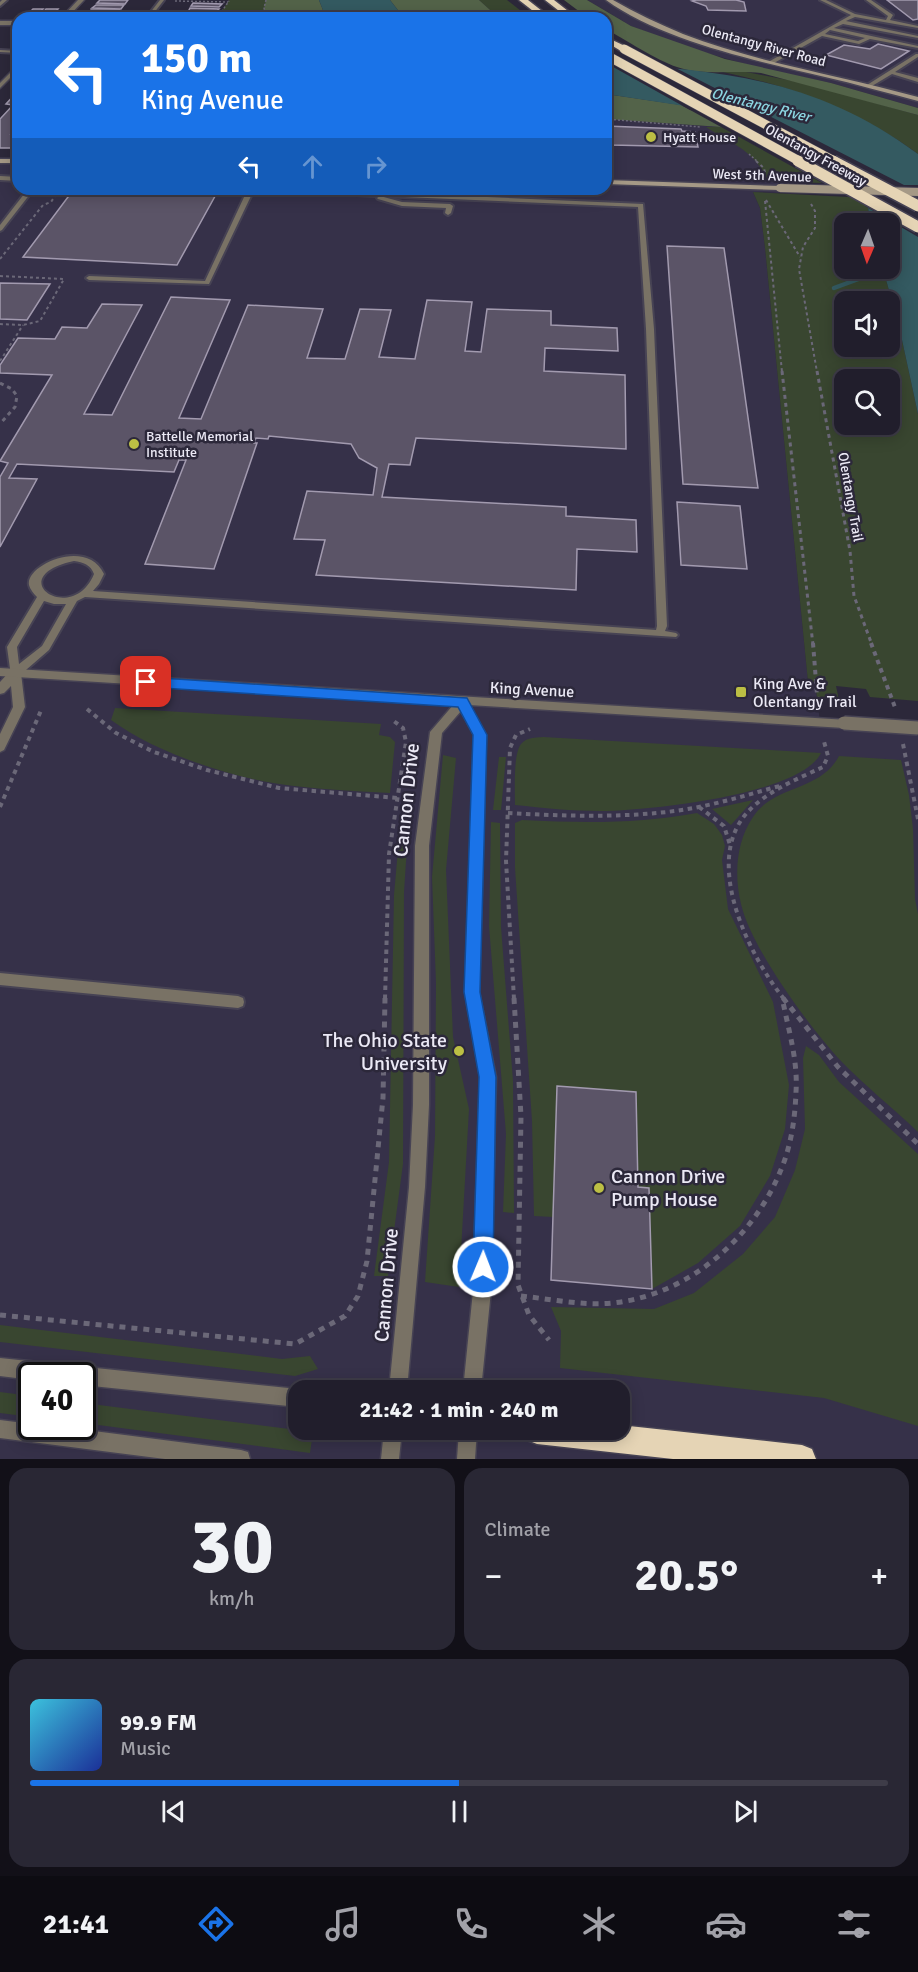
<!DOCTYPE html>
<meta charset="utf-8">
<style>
body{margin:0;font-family:Signika,sans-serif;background:#292734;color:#f1f3f6;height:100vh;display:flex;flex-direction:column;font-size:22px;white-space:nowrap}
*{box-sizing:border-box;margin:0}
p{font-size:20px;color:#a2a2a9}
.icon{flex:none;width:33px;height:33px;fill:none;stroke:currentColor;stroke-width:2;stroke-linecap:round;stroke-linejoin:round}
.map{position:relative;height:1459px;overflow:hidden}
.details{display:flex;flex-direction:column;gap:9px;padding:9px;background:#121018;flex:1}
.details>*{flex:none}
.banner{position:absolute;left:12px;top:12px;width:600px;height:183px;border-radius:18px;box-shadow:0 3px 15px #0003,0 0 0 2px #3e3c48;background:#1a73e8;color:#fff;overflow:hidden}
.needle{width:39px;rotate:182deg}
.fabs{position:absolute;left:834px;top:213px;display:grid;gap:12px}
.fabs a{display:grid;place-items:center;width:66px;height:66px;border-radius:12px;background:#211e2c;box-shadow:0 3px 15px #0003,0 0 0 2px #3e3c48;font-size:30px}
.speed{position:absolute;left:18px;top:1362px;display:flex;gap:12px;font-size:30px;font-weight:700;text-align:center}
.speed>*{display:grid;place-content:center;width:78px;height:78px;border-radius:50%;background:#211e2c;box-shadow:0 3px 15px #0003,0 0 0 2px #3e3c48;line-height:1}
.speed .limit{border:3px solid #111;border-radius:9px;background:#fff;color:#111}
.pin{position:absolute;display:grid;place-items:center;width:51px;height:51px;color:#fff;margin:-26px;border-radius:12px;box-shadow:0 3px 9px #0006}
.me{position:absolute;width:66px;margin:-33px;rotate:1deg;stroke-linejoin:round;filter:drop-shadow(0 0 4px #0008)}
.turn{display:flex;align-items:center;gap:21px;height:126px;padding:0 30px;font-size:27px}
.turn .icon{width:78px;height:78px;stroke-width:2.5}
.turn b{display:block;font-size:42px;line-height:51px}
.lanes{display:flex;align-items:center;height:57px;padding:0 30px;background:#0003;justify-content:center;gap:30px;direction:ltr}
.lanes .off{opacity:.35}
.big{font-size:45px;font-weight:700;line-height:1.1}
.details .widget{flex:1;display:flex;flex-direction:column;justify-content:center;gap:9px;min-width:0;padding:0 21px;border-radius:18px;background:#292734}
.details .dial{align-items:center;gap:0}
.dial b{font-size:78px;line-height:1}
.song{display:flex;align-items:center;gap:18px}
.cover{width:72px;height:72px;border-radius:9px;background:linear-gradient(135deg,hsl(190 70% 55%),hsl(230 70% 35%))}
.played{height:6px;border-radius:3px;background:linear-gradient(90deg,#1a73e8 50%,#3e3c48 50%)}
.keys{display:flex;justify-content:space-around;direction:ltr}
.heat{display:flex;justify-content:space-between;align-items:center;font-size:33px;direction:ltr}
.details .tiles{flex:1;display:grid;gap:9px;grid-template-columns:1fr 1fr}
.widget:last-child{grid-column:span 2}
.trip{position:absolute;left:288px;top:1380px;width:342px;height:60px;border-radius:18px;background:#211e2c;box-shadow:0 3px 15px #0003,0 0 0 2px #3e3c48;font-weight:700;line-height:60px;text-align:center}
.tabs{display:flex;height:96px;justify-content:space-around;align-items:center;background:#0d0c12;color:#a2a2a9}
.tabs .icon{width:42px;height:42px}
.tabs .on{color:#1a73e8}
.tabs b{font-size:27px;color:#f1f3f6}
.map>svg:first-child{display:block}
.built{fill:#363149;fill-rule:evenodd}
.green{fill:#394630;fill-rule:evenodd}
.forest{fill:#536349}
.water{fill:#345a61}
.pier{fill:#2c283a}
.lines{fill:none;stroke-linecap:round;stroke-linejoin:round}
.stream{stroke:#345a61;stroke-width:4.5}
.building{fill:#5b5467;stroke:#a29aaf;stroke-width:1.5}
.service-casing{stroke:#474354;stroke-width:4}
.minor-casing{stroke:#474354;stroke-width:3}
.tertiary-casing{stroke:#474354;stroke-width:3}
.secondary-casing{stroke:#474354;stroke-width:3}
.motorway-casing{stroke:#474354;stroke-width:3}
.path-far4{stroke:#6b6878;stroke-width:1.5;stroke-dasharray:2 2;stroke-linecap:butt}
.path-far3{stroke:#6b6878;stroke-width:2;stroke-dasharray:3 3;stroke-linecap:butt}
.path-far2{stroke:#6b6878;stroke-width:3;stroke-dasharray:4 4;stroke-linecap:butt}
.path-far1{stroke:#6b6878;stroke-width:4;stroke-dasharray:4.5 4.5;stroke-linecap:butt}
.path{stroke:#6b6878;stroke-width:5;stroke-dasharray:6 6;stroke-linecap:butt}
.service{fill:#797265;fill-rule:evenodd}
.minor{fill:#797265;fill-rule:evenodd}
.tertiary{fill:#797265;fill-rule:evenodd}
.secondary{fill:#a59986;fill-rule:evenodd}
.motorway{fill:#e5d4b5;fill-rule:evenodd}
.tertiary-bridge-casing{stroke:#474354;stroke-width:16;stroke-linecap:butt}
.secondary-bridge-casing{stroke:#474354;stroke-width:10;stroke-linecap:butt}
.motorway-bridge-far1-casing{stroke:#474354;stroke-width:10;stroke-linecap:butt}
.motorway-bridge-casing{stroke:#474354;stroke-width:14;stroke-linecap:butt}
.tertiary-bridge{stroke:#797265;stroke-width:13}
.secondary-bridge{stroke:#a59986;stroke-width:8}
.motorway-bridge-far1{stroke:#e5d4b5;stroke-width:9}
.motorway-bridge{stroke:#e5d4b5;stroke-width:11}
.route{fill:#1a73e8;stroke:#114b97;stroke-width:1.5}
.poi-dot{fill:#bcbf44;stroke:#2c283a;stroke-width:2}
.labels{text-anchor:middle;stroke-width:5;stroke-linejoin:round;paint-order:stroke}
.far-street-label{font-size:14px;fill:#ebe9f5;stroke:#2c283a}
.far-poi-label{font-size:14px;fill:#ebe9f5;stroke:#2c283a;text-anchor:start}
.far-water-label{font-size:15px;font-style:italic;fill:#8bd5e1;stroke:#2c283a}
.poi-label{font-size:16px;fill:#ebe9f5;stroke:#2c283a;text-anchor:start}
.street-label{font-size:16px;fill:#ebe9f5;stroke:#2c283a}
.near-street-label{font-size:20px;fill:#ebe9f5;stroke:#2c283a}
.near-poi-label{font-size:20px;fill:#ebe9f5;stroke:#2c283a;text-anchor:end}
</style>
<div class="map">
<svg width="918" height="1459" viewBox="0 0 918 1459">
<rect width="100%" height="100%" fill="#2c283a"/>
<!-- built -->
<g class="built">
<polygon points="587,0 918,0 918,108 831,83 759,68 689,48 631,26"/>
<path d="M606,119L721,127L778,181L781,193L753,192L760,208L765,248L808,681L815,682L820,722L918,727V1459H0V161H18V189H606ZM32,1376H82V1426H32ZM298,1390H620V1430H298Z"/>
</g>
<!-- green -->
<g class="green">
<polygon points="229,0 266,0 264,8 267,18 217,18"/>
<polygon points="479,0 507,0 530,18 499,18"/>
<path d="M741,71L803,83L918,115V154C859,111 794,87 723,72Z"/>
<path d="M706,127H721L822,183L766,181C760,153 727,141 706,127Z"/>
<path d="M753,192L867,198L870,223L844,224V268L883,269L899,326L918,414V701L870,697L866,689L836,686L839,700L817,698L815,682H808L765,248L760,208ZM844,302H890V346H844ZM844,380H890V424H844Z"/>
<path d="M115,708L381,724L379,735L390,737L395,742L390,793C358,791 326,790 294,786C238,780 157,754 111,720Z"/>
<path d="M543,737L821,753C801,795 646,811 601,811C572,811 543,808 515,805C515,791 513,754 521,744C527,737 535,738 543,737Z"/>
<polygon points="443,755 456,758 446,870 453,1037 469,1109 459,1287 425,1282 435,1136 436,983 432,877"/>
<path d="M839,756L901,760L909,795L913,829L915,899L918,914V1132C893,1108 865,1086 841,1061C810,1028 751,948 741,904C734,875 736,842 753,817C775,784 820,792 839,756Z"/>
<polygon points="499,757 506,757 501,810 493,810"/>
<polygon points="753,800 731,825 712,809"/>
<path d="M697,813L714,824L722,835L725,846L722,860L728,909L773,1002L789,1085L785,1129L770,1176L740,1226L698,1263L652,1289L649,1189L638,1187L636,1092L557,1086L553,1217L534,1216L532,1121L515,868V823L522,820C582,823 638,824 697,813Z"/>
<polygon points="401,816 409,816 404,892 403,1164 388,1276 374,1276 389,1162 394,895"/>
<polygon points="491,822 500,823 501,927 513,1081 514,1213 503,1212 506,1134 489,926"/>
<polygon points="806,1046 819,1055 839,1082 918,1154 918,1426 824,1398 560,1368 561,1331 551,1307 654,1309 694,1293 743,1254 775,1217 795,1170 805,1129 803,1058"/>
<polygon points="0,1325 282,1359 310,1356 318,1369 295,1376 0,1342"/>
<polygon points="0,1392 31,1396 31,1417 0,1413"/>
<polygon points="83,1403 313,1432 310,1453 83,1423"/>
</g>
<!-- forest -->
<g class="forest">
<polygon points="266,0 319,0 326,18 267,18 264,8"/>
<polygon points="390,0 479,0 499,18 404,18"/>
<path d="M564,0H587L631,26L725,59L831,83L918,108V115L761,73C734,70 703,76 677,67C658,61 624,39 606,29V18H588Z"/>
<polygon points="606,94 681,105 721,127 606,119"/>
</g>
<!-- water -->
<g class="water">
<polygon points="319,0 390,0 404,18 326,18"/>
<path d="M606,64C726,70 818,80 918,154V414L899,326L883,269L890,268V224L870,223L867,198L857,180L829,158L744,115L606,94Z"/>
</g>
<!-- pier -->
<polygon class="pier" points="606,61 668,64 904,185 918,185 918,237 865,206 864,199 855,182 828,160 773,130 743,118 690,110 606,63"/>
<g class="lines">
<!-- stream -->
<polyline class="stream" points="834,288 883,270"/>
</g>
<!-- building -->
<g class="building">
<polygon points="100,0 128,0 125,4 97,3"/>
<polygon points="696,0 736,0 744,2 746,11 708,10 706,6 692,1"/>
<polygon points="887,0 918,0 918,19 913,20"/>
<polygon points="193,3 222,4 219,7 191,6"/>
<polygon points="96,5 124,5 121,9 92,8"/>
<polygon points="190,8 219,9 216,12 188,12"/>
<polygon points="33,9 43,9 35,17 25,17"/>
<polygon points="46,9 58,9 51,17 39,17"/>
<polygon points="91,10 119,10 116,14 87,14"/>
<polygon points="187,13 215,14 213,18 184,17"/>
<polygon points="878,44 909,51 881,69 826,55 844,45 870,49"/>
<polygon points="18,91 18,125 11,134 18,134 18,148 0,148 0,119 13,105 6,104"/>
<polygon points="606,126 681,129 682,131 695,132 698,147 611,145 606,143"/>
<polygon points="74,189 219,189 177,265 23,257"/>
<polygon points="667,246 724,248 758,488 683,484"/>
<polygon points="0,283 50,284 27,320 0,319"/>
<polygon points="171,297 230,300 179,418 201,419 248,305 323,309 307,358 345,359 360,309 391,310 379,357 415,359 427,300 472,302 465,351 481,352 487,309 551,311 551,325 617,328 618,351 545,348 544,371 625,375 626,449 416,438 410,465 389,464 382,497 566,507 566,516 636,520 637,552 577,549 576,590 316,575 325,540 294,539 307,491 373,495 377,468 359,458 351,444 269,436 268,439 256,438 254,443 257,443 214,569 145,564 186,460 179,460 174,472 17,464 9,478 37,479 0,547 0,477 8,463 0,461 52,375 0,373 0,365 18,338 55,339 62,327 87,328 102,304 142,305 84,414 112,415"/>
<polygon points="677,502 740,506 747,569 681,565"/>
<polygon points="557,1086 636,1092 638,1187 649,1188 652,1289 551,1280"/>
</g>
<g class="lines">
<!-- service casing -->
<g class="service-casing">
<g id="service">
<polygon points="2,0 7,0 0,6 0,2"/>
<polygon points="160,0 164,0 150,18 146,18"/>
<path d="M820,0H826L855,14L886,20L888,16L866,0H871L893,15L890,20L918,26V28L855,17L846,21L918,36V38L843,24L834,28L918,46V48L870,39L859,44L822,36L774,63H770V61L851,15ZM830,30L865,38L858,41L825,34Z"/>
<polygon points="0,50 18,51 18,53 0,52"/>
<polygon points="916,54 918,54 918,57 895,72 918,78 918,82 892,74 872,86 867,85"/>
<polygon points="0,176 18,177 18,181 0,180"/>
<polygon points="28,189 34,189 2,230 0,231 0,225"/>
<path d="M256,189H304L643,204L654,329L667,626L665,631L676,633L678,635L676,637L85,597L77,601L49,650L19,676H11L7,647L37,597C34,594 30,589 29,585C25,565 87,537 104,574L99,584L93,591L656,630L657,626L646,329L638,207L262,191L251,196L209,284L89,280L86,278L89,276L205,281L245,195ZM74,561C83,562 91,565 94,574C72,627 0,577 74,561ZM44,601L54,604H66L42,646L19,664L17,647Z"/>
<polygon points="380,196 402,202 450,204 453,206 451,213 448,215 445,213 446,208 402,206 378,199 377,198"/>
<polygon points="0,973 238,996 243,998 244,1002 243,1006 238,1008 0,985"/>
</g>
</g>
<!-- minor casing -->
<g class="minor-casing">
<g id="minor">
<polygon points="78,0 84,0 67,18 61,18"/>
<rect x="0" y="21" width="18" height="4"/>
<polygon points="18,65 18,70 0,88 0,83"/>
<polygon points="15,669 21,673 25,707 4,750 0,752 0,734 13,707 11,686 4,693 0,694 0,682 11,670"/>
<polygon points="0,1358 298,1389 302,1390 298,1390 298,1407 82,1385 82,1376 32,1376 32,1380 0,1376"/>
<polygon points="0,1420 32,1424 32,1426 55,1426 241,1450 248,1452 250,1459 165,1459 0,1438"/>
</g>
</g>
<!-- tertiary casing -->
<g class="tertiary-casing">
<g id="tertiary">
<polygon points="0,668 848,720 850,723 844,728 469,705 486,735 479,992 496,1077 491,1291 481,1390 463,1390 473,1291 480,1077 465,992 474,735 461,711 442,733 429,846 429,1105 425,1187 407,1390 389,1390 409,1187 413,1105 415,846 430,732 454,704 0,676"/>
<polygon points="384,1430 402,1430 399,1459 381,1459"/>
<polygon points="459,1430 477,1430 475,1459 457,1459"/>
</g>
</g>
<!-- secondary casing -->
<g class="secondary-casing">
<g id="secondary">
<path d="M606,0H613C636,13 659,24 683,34C758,63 840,75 918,97V101C887,93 856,84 825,77C758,61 662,41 606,0Z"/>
<rect x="0" y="159" width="18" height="4"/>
<polygon points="606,180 780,186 783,188 780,190 606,184"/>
</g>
</g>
<!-- motorway casing -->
<g class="motorway-casing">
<g id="motorway">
<polygon points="519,0 528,0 551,18 542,18"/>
<polygon points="545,0 554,0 577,18 568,18"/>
<polygon points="606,37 627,47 628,49 621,51 606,42"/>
<polygon points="620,1425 802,1445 812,1449 816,1459 673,1459 537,1444 527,1440 523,1430 620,1430"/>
</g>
</g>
<!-- path-far4 -->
<g class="path-far4">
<polyline points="266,0 264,8 267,18"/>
<polyline points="175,1 228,2"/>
<polyline points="217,18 229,1"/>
<polyline points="606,119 701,127"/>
<polyline points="749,154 758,162"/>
</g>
<!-- path-far3 -->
<g class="path-far3">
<polyline points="756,161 764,168 765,173"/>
<polyline points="766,200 800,257"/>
<polyline points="765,201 782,372"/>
<polyline points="811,204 815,211 815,228 803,247 799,269 817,372"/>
<polyline points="0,259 43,205 51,202 60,189"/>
<polyline points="0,276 64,279 40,321 23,325 0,324"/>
<polyline points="0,361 23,325"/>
</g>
<!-- path-far2 -->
<g class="path-far2">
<polyline points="782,371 813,645"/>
<polyline points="817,371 850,551 854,596 872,645"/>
<polyline points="0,383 12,389 17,396 15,407 0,424"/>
</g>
<!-- path-far1 -->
<g class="path-far1">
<polyline points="813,643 818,707"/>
<polyline points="871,643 896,710"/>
<polyline points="87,709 116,733 154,752 207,770 279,788 397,798"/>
<polyline points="903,744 918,819"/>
<polyline points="0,807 42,708"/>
<polyline points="699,807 724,826 730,845"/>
<path d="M508,813C563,816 620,818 675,811C712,806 747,795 783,785"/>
<polyline points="385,999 389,854 406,742 403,728 391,719"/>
<polyline points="514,999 506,861 510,748 516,735 530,729"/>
<path d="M784,999C751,958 708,873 740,822C757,795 795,780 823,767L828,756L823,738"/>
</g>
<!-- path -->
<g class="path">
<polyline points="514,998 521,1116 518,1285 529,1315 549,1340"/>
<polyline points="783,998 838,1067 918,1144"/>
<path d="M521,1296C551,1299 582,1306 612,1303C686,1296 752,1240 780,1172C791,1147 795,1119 796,1092C798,1061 789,1032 783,1002"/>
<polyline points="0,1315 295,1344 345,1316 358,1296 367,1261 383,1098 385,998"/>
</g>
<!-- service -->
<use href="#service" class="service"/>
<!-- minor -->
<use href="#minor" class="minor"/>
<!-- tertiary -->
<use href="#tertiary" class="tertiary"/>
<!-- secondary -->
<use href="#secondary" class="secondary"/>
<!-- motorway -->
<use href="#motorway" class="motorway"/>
<!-- tertiary-bridge casing -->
<g class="tertiary-bridge-casing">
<polyline id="tertiary-bridge" points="844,723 918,728"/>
</g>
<!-- secondary-bridge casing -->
<g class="secondary-bridge-casing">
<polyline id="secondary-bridge" points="780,188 918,192"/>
</g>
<!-- motorway-bridge-far1 casing -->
<g class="motorway-bridge-far1-casing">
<g id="motorway-bridge-far1">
<polyline points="624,49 836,162"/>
<polyline points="606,55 801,162"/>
</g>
</g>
<!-- motorway-bridge casing -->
<g class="motorway-bridge-casing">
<g id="motorway-bridge">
<polyline points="798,161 918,227"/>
<polyline points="833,161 918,206"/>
</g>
</g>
<!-- tertiary-bridge -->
<use href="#tertiary-bridge" class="tertiary-bridge"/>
<!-- secondary-bridge -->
<use href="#secondary-bridge" class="secondary-bridge"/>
<!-- motorway-bridge-far1 -->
<use href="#motorway-bridge-far1" class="motorway-bridge-far1"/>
<!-- motorway-bridge -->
<use href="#motorway-bridge" class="motorway-bridge"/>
</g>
<!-- route -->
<polygon class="route" points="146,677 467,698 487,735 480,992 496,1077 493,1267 490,1274 483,1277 476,1274 473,1267 479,1077 464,992 473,735 458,707 146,687 140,682"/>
<!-- markers -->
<g class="poi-dot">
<circle cx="651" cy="137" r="6"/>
<circle cx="134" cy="444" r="6"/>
<rect x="735" y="686" width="12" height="12" rx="3"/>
<circle cx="459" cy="1051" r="6"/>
<circle cx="599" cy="1188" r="6"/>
</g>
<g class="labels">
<!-- far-street labels -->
<g class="far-street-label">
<text transform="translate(764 45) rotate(15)" y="5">Olentangy River Road</text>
<text transform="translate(816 155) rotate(29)" y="5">Olentangy Freeway</text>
<text transform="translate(762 175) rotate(2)" y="5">West 5th Avenue</text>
<text transform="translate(851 497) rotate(80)" y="5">Olentangy Trail</text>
</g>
<!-- far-poi labels -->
<g class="far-poi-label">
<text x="663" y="142">Hyatt House</text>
<text x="146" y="441">Battelle Memorial<tspan x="146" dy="16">Institute</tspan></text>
</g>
<!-- far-water labels -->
<g class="far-water-label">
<text transform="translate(761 105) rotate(14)" y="5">Olentangy River</text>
</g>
<!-- poi labels -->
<g class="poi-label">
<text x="753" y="689">King Ave &amp;<tspan x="753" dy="18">Olentangy Trail</tspan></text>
</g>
<!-- street labels -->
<g class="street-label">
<text transform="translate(532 689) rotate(3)" y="6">King Avenue</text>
</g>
<!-- near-street labels -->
<g class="near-street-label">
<text transform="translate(406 800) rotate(-84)" y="7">Cannon Drive</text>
<text transform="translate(386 1285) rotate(-85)" y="7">Cannon Drive</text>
</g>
<!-- near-poi labels -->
<g class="near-poi-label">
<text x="447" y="1047">The Ohio State<tspan x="447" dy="23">University</tspan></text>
<text x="611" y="1183" text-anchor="start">Cannon Drive<tspan x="611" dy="23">Pump House</tspan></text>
</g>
</g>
</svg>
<div class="fabs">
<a><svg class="needle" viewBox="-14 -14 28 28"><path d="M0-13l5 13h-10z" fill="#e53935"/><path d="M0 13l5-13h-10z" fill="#a2a2a9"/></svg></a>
<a><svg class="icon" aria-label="sound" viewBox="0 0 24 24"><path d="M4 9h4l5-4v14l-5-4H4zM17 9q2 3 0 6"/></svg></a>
<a><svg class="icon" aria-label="search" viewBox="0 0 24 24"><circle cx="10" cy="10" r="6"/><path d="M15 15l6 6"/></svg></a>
</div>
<div class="speed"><div class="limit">40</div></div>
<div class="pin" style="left:146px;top:682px;background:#d93025"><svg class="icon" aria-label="arrive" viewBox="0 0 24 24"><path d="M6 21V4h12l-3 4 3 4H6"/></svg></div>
<svg class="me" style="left:483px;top:1267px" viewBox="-20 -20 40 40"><circle r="17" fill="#1a73e8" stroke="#fff" stroke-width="3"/><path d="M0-11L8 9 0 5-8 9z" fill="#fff"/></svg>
<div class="trip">21:42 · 1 min · 240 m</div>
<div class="banner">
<div class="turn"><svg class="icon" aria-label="left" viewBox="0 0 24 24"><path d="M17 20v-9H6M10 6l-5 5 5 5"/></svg><div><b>150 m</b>King Avenue</div></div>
<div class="lanes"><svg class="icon" aria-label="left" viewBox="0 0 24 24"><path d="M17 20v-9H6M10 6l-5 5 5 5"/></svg><svg class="icon off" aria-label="ahead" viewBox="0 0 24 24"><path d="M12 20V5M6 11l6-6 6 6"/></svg><svg class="icon off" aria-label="right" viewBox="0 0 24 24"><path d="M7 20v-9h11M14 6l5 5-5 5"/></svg></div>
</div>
</div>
<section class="details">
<div class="tiles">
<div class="widget dial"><b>30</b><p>km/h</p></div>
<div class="widget"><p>Climate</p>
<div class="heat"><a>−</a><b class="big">20.5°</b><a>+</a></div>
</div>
<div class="widget">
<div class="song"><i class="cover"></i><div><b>99.9 FM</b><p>Music</p></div></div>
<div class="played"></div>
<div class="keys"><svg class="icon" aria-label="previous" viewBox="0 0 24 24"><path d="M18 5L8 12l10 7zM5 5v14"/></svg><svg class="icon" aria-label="pause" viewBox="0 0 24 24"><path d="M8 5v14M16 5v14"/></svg><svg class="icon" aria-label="next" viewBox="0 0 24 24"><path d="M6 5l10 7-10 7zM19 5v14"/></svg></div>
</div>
</div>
</section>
<nav class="tabs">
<b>21:41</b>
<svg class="icon on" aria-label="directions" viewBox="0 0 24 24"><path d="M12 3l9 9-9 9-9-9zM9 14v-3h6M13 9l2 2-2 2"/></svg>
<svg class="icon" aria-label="music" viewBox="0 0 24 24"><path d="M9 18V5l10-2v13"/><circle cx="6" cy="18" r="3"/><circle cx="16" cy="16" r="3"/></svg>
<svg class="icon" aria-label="phone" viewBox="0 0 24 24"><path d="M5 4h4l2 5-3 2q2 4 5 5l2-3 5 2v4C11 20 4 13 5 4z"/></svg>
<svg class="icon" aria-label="climate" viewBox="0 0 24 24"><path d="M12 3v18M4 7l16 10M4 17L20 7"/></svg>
<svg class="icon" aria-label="car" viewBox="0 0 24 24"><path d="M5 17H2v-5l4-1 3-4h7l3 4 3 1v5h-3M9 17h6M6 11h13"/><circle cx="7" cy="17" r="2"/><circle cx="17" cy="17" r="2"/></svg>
<svg class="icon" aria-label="filters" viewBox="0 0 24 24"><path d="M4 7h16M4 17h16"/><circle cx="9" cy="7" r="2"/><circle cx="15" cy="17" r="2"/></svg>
</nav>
